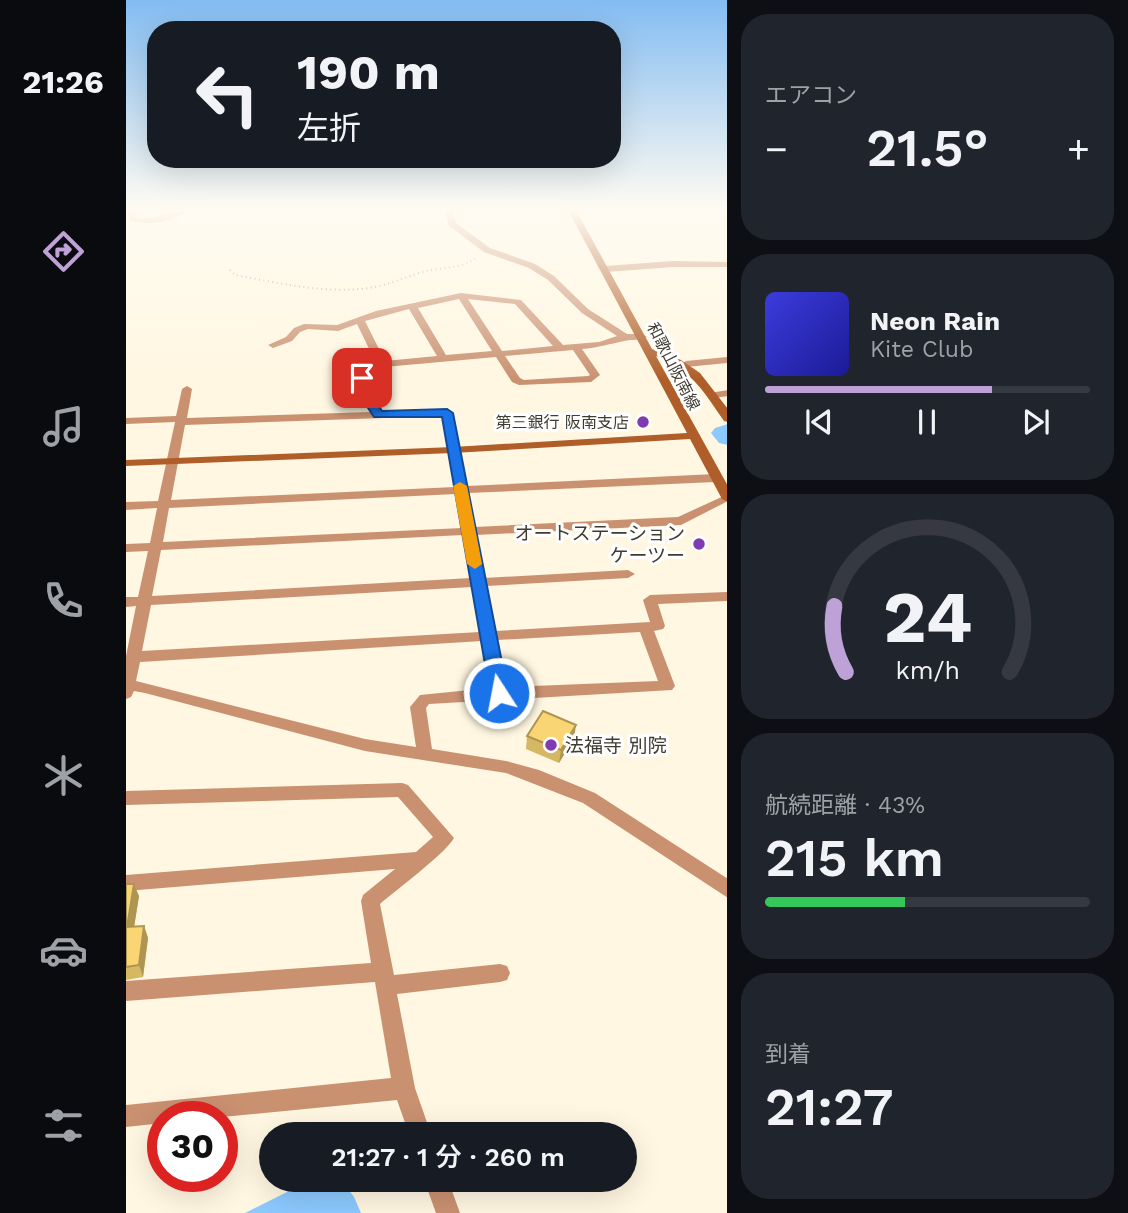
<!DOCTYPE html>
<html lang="ja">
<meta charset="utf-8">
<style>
body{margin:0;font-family:"Work Sans","Noto Sans JP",sans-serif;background:#20242c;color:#f1f3f6;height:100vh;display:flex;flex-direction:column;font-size:26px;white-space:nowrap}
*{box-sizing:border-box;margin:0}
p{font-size:23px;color:#9ea1a6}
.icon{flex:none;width:38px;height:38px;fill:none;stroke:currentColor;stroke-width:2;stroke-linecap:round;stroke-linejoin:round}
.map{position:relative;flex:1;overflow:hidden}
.side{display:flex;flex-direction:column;gap:14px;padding:14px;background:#0d0f14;width:401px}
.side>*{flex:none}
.top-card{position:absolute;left:21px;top:21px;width:474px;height:147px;border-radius:28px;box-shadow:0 7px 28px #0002;background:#171b24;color:#f1f3f6;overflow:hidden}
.speed{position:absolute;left:21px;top:1101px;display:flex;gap:14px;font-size:35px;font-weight:700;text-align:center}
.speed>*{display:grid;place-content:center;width:91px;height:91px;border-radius:50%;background:#171b24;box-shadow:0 7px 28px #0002;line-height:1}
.speed .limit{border:10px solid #d22;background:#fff;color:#111}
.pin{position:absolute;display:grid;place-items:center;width:60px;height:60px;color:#fff;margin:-30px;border-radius:14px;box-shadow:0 4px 10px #0006}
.me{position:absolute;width:77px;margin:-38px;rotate:349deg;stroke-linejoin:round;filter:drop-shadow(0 0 5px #0008)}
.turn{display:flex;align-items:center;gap:24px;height:147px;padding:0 35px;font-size:32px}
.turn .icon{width:91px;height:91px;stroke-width:2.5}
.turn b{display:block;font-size:49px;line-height:60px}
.big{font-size:52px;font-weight:600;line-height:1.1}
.side .card{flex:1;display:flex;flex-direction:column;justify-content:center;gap:10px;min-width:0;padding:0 24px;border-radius:28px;background:#20242c}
.side .dial{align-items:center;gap:0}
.dial svg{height:182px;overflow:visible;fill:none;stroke:#363941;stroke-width:7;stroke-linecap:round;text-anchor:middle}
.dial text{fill:#f1f3f6;stroke:none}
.song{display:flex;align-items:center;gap:21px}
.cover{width:84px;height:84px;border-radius:10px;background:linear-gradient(135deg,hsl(240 70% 55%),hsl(240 70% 35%))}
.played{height:7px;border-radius:4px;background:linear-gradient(90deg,#bea1d6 70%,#363941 70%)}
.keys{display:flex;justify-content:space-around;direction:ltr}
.heat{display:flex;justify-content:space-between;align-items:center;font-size:38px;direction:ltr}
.charge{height:10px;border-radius:5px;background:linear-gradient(90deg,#34c759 43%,#363941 0)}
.trip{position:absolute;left:133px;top:1122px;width:378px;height:70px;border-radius:35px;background:#171b24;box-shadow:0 7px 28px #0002;font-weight:600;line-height:70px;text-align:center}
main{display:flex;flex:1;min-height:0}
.tabs{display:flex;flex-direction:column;width:126px;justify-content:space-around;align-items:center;background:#090b0e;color:#9ea1a6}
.tabs .icon{width:49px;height:49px}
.tabs .selected{color:#bea1d6}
.tabs b{font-size:32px;color:#f1f3f6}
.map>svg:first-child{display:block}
.water{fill:#8cc9ff}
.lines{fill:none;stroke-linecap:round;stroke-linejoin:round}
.river{fill:#8cc9ff;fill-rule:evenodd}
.path{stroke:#aaa492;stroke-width:2;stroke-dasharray:1 3.5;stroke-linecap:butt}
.street{fill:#ca9171;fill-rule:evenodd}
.secondary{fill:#af5e29;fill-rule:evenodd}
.wall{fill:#d6b764}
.shaded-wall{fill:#ae9551}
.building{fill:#f9d574;stroke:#ae9551;stroke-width:2}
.route{fill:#1a73e8;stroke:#114b97;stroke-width:2}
.slow{fill:#f59e0b}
.poi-dot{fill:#7f3cb0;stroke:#fff;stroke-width:2.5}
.labels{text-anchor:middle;stroke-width:6;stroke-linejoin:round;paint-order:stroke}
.far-street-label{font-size:16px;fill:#403c31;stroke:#fff}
.far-poi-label{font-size:16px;fill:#403c31;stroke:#fff;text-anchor:end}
.poi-label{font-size:19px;fill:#403c31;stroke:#fff;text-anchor:end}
</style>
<main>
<nav class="tabs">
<b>21:26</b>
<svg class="icon selected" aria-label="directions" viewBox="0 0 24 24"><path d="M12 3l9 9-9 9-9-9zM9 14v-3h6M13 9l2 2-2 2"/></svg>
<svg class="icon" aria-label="music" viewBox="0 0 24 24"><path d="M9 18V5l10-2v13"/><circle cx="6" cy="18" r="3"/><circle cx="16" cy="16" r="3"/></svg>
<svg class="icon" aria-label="phone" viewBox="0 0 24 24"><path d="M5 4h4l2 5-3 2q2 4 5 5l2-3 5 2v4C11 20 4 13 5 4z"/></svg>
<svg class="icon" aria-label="climate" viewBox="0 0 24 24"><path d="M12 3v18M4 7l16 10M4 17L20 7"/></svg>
<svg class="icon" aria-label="car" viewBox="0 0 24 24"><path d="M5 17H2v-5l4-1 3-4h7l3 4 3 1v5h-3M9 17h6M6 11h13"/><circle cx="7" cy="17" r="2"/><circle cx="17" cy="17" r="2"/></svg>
<svg class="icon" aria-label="filters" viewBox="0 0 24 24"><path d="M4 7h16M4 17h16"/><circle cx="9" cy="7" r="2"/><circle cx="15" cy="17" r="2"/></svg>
</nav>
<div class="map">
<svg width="602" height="1213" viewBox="0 0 602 1213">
<rect width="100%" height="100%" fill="#fff7e1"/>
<!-- water -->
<polygon class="water" points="183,1181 216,1181 228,1197 235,1213 119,1213"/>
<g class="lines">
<!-- river -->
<polygon class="river" points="602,424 602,445 593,443 585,433 589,428"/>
<!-- path -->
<path class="path" d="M104,270L109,275C153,283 198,294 243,288C263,285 281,276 300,271C318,267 336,269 351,257"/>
<!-- street -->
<g class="street">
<path d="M2,210H10L11,218C30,221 45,210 64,210C46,222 25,226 4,221Z"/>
<path d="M318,210H326L330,223L364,248L409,264L428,276L462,309L501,334H516L521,337C514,341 506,339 498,341C483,344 471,348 456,349L474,375L465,382L393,385L386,382L370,357L258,367L245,374L238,385L255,412L325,411L341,486L589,474L595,478L589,482L342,493L349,527L552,517L602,494V501L555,525L350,535L358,578L502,570L509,574L502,578L360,586L369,631L524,622L517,600L524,595L602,592V601L532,604L539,626L537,629L528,631L549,686L546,690L303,704L300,708L306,749L380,761L413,770L469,793L602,879V898L457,803L380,773L239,751L19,693L8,691L5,697L0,699V656L10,606L0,607V597H12L22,551L0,552V544L24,543L31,508L0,510V502L32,501L49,422L0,424V418L50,416L56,389L61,386L66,389L61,418L245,412L228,385L236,372L250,363L231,324L212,331L182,329L174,332L166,341L147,348L142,345L160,337L168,328L178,324L211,325L250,311L335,293L395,300L437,345L473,342L491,336L456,313L422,280L403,268L358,252L323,226ZM333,299L366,351L320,355L292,308ZM342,299L389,304L427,346L376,351ZM283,309L311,356L259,361L239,321ZM447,350L464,375L462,376L398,380L394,378L379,356ZM316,416L329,487L45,500L59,425ZM330,494L336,528L37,542L43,508ZM337,535L345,578L26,596L35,550ZM346,587L354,632L16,651L25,605ZM514,632L532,681L380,687L371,640ZM356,641L364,688L294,695L284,707L290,747L239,739L10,681L14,662Z"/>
<polygon points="547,261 602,262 602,267 547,267 479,272 475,269 479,266"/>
<polygon points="602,357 602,363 560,367 555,364 560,361"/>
<polygon points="602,390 602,396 587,398 582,395 583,393"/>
<path d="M276,783L282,785L328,838C320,853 270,890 254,904L268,975L374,964L381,966L384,973L381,980L374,982L271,994L289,1088L305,1134H283L271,1100L96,1117L37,1116V1123L0,1127V1105L265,1078L249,982L0,1001V981L245,963L235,901L237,895L269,869L0,891V875L290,852L307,837L272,797L0,805V791Z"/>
<polygon points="298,1180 322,1180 334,1213 310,1213"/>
</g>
<!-- secondary -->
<path class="secondary" d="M442,210H450L526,349L555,360L574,373L602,409V422L598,421C579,393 564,368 530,356L602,486V502L596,499L564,439L327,453L0,466V460L327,447L561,433Z"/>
</g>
<!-- wall -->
<g class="wall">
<polygon points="401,736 448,738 433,763 400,749"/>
<polygon points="0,884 13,896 8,927 18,926 22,938 17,977 0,980"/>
</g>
<!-- shaded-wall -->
<g class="shaded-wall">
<polygon points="450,725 448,738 433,763 435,750"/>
<polygon points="8,884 13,896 6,940 1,927"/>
<polygon points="18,926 22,938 17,977 13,965"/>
</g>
<!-- building -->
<g class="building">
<polygon points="417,711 450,725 435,750 401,736"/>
<polygon points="0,884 8,884 1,927 18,926 13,965 0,967"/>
</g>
<!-- sky -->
<linearGradient id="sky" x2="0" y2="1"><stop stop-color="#83bcf1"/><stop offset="0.55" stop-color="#fffbf2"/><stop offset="1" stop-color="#fffbf2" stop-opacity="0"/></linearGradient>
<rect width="602" height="380" fill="url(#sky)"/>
<!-- route -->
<polygon class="route" points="231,375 240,375 239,385 256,411 321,409 327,413 382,693 379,698 367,698 364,693 316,417 248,417 227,385"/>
<!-- slow -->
<polygon class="slow" points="334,482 341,486 356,564 349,569 341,564 327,486"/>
<!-- markers -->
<g class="poi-dot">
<circle cx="517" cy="422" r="7"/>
<circle cx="573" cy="544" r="7"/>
<circle cx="425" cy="745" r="7"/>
</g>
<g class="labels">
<!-- far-street labels -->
<g class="far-street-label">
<text transform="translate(548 366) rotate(63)" y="6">和歌山阪南線</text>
</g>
<!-- far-poi labels -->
<g class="far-poi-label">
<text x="503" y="428">第三銀行 阪南支店</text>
</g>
<!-- poi labels -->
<g class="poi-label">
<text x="559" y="540">オートステーション<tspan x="559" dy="22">ケーツー</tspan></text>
<text x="439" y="752" text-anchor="start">法福寺 別院</text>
</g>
</g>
</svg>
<div class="speed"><div class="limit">30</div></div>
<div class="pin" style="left:236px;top:378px;background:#d93025"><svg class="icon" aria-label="arrive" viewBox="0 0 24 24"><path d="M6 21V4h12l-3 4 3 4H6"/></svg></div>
<svg class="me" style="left:373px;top:693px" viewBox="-20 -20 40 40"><circle r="17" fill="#1a73e8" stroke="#fff" stroke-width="3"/><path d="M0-11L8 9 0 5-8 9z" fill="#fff"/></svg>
<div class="trip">21:27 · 1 分 · 260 m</div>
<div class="top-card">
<div class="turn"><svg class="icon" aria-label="left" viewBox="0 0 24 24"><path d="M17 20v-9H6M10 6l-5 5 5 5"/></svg><div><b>190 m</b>左折</div></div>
</div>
</div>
<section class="side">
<div class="card"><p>エアコン</p>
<div class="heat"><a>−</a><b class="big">21.5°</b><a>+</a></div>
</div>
<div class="card">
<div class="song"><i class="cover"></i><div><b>Neon Rain</b><p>Kite Club</p></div></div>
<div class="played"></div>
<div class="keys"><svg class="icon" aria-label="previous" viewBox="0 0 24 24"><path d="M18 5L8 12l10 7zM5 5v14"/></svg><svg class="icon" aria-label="pause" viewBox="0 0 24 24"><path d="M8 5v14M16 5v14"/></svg><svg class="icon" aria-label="next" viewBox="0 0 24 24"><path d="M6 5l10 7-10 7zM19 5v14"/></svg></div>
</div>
<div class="card dial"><svg viewBox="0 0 100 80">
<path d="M14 69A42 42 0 1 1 86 69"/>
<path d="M14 69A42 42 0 0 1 9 40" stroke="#bea1d6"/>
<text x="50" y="56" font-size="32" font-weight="700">24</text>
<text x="50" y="72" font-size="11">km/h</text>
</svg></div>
<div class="card"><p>航続距離 · 43%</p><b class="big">215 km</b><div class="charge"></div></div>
<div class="card"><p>到着</p><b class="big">21:27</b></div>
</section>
</main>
